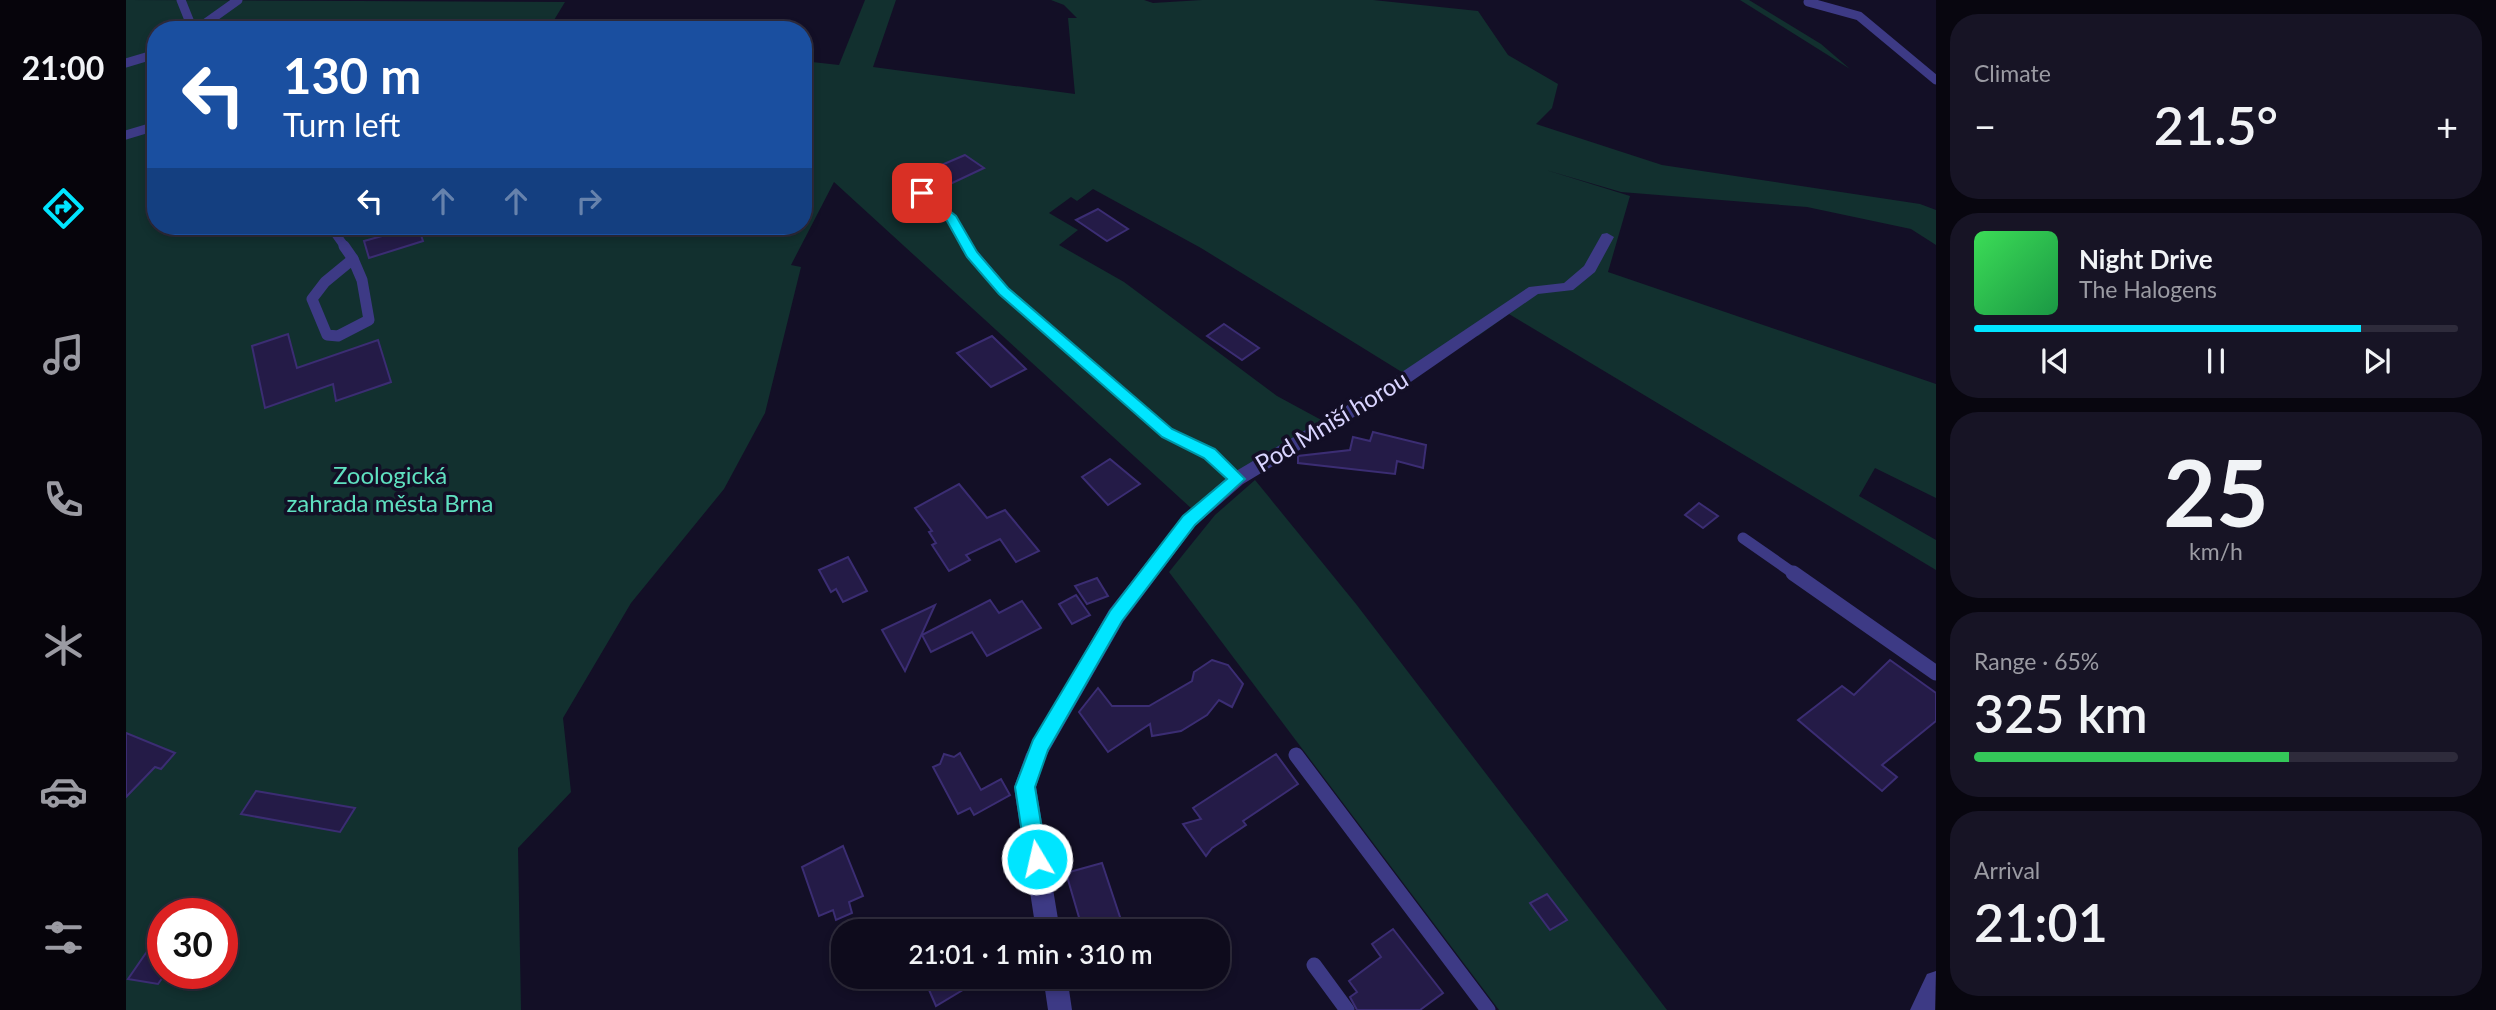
<!DOCTYPE html>
<meta charset="utf-8">
<style>
body{margin:0;font-family:Lato,sans-serif;background:#171425;color:#f1f3f6;height:100vh;display:flex;flex-direction:column;font-size:26px;white-space:nowrap}
*{box-sizing:border-box;margin:0}
p{font-size:23px;color:#9b9ba3}
.icon{flex:none;width:38px;height:38px;fill:none;stroke:currentColor;stroke-width:2;stroke-linecap:round;stroke-linejoin:round}
.map{position:relative;flex:1;overflow:hidden}
.side{display:flex;flex-direction:column;gap:14px;padding:14px;background:#08060f;width:560px}
.side>*{flex:none}
.hud{position:absolute;left:21px;top:21px;width:665px;height:214px;border-radius:28px;box-shadow:0 4px 10px #0003,0 0 0 2px #2e2b3b;background:#1a4fa0;color:#fff;overflow:hidden}
.speed{position:absolute;left:21px;top:898px;display:flex;gap:14px;font-size:35px;font-weight:700;text-align:center}
.speed>*{display:grid;place-content:center;width:91px;height:91px;border-radius:50%;background:#0e0b1c;box-shadow:0 4px 10px #0003,0 0 0 2px #2e2b3b;line-height:1}
.speed .limit{border:10px solid #d22;background:#fff;color:#111}
.pin{position:absolute;display:grid;place-items:center;width:60px;height:60px;color:#fff;margin:-30px;border-radius:14px;box-shadow:0 4px 10px #0006}
.me{position:absolute;width:77px;margin:-38px;rotate:351deg;stroke-linejoin:round;filter:drop-shadow(0 0 5px #0008)}
.turn{display:flex;align-items:center;gap:24px;height:147px;padding:0 21px;font-size:32px}
.turn .icon{width:91px;height:91px;stroke-width:2.5}
.turn b{display:block;font-size:49px;line-height:60px}
.lanes{display:flex;align-items:center;height:66px;padding:0 21px;background:#0003;justify-content:center;gap:35px;direction:ltr}
.lanes .off{opacity:.35}
.big{font-size:52px;font-weight:600;line-height:1.1}
.side .card{flex:1;display:flex;flex-direction:column;justify-content:center;gap:10px;min-width:0;padding:0 24px;border-radius:28px;background:#171425}
.side .dial{align-items:center;gap:0}
.dial b{font-size:91px;line-height:1}
.song{display:flex;align-items:center;gap:21px}
.cover{width:84px;height:84px;border-radius:10px;background:linear-gradient(135deg,hsl(130 70% 55%),hsl(140 70% 35%))}
.played{height:7px;border-radius:4px;background:linear-gradient(90deg,#00e5ff 80%,#2e2b3b 80%)}
.keys{display:flex;justify-content:space-around;direction:ltr}
.heat{display:flex;justify-content:space-between;align-items:center;font-size:38px;direction:ltr}
.charge{height:10px;border-radius:5px;background:linear-gradient(90deg,#34c759 65%,#2e2b3b 0)}
.trip{position:absolute;left:705px;top:919px;width:399px;height:70px;border-radius:28px;background:#0e0b1c;box-shadow:0 4px 10px #0003,0 0 0 2px #2e2b3b;font-weight:600;line-height:70px;text-align:center}
main{display:flex;flex:1;min-height:0}
.tab-bar{display:flex;flex-direction:column;width:126px;justify-content:space-around;align-items:center;background:#06040b;color:#9b9ba3}
.tab-bar .icon{width:49px;height:49px}
.tab-bar .selected{color:#00e5ff}
.tab-bar b{font-size:32px;color:#f1f3f6}
.map>svg:first-child{display:block}
.green{fill:#12302f;fill-rule:evenodd}
.building{fill:#241b47;stroke:#3b2d73;stroke-width:2}
.lines{fill:none;stroke-linecap:round;stroke-linejoin:round}
.service-far2{stroke:#3d3a85;stroke-width:9}
.service-far1{stroke:#3d3a85;stroke-width:11}
.service{stroke:#3d3a85;stroke-width:15}
.minor{fill:#3d3a85;fill-rule:evenodd}
.route{fill:#00e5ff;stroke:#0095a6;stroke-width:2}
.labels{text-anchor:middle;stroke-width:7;stroke-linejoin:round;paint-order:stroke}
.street-label{font-size:24px;fill:#d9d4ff;stroke:#130f26}
.park-label{font-size:24px;fill:#5fe0c0;stroke:#130f26}
</style>
<main>
<nav class="tab-bar">
<b>21:00</b>
<svg class="icon selected" aria-label="directions" viewBox="0 0 24 24"><path d="M12 3l9 9-9 9-9-9zM9 14v-3h6M13 9l2 2-2 2"/></svg>
<svg class="icon" aria-label="music" viewBox="0 0 24 24"><path d="M9 18V5l10-2v13"/><circle cx="6" cy="18" r="3"/><circle cx="16" cy="16" r="3"/></svg>
<svg class="icon" aria-label="phone" viewBox="0 0 24 24"><path d="M5 4h4l2 5-3 2q2 4 5 5l2-3 5 2v4C11 20 4 13 5 4z"/></svg>
<svg class="icon" aria-label="climate" viewBox="0 0 24 24"><path d="M12 3v18M4 7l16 10M4 17L20 7"/></svg>
<svg class="icon" aria-label="car" viewBox="0 0 24 24"><path d="M5 17H2v-5l4-1 3-4h7l3 4 3 1v5h-3M9 17h6M6 11h13"/><circle cx="7" cy="17" r="2"/><circle cx="17" cy="17" r="2"/></svg>
<svg class="icon" aria-label="filters" viewBox="0 0 24 24"><path d="M4 7h16M4 17h16"/><circle cx="9" cy="7" r="2"/><circle cx="15" cy="17" r="2"/></svg>
</nav>
<div class="map">
<svg width="1810" height="1010" viewBox="0 0 1810 1010">
<rect width="100%" height="100%" fill="#130f26"/>
<!-- green -->
<g class="green">
<path d="M0,0L439,2L422,30H30V226H677V61L713,65L739,0H770L747,67L949,94L942,18H951L938,5L925,0H1018L1027,3L1076,0H1247L1352,11L1382,55L1432,84L1426,108L1410,124L1536,165L1794,204L1810,210V245L1785,229L1681,207L1495,192L1420,170L1504,196L1482,272L1810,384V498L1749,468L1733,496L1810,540V570L1383,314L1352,336L1339,330L1279,374L1075,248L967,189L951,201L945,197L923,213L952,230L933,245L998,282L1151,396L1199,422L1066,509L708,182L665,265L675,267L639,413L598,489L505,603L437,718L445,792L392,848L395,1010H0ZM37,914H96V973H37Z"/>
<polygon points="1614,0 1623,0 1695,44 1724,69"/>
<polygon points="1129,480 1230,604 1541,1010 1373,1010 1043,572 1089,515"/>
</g>
<!-- building -->
<g class="building">
<polygon points="839,155 858,168 822,185 806,169"/>
<polygon points="972,209 1002,229 981,241 950,220"/>
<polygon points="292,226 297,241 243,258 238,241"/>
<polygon points="1098,324 1133,348 1116,360 1081,336"/>
<polygon points="162,334 171,368 252,340 265,382 210,401 207,384 139,408 126,346"/>
<polygon points="866,336 900,369 865,387 831,353"/>
<polygon points="1247,432 1300,445 1297,468 1271,461 1269,474 1172,463 1172,456 1224,450 1227,437 1244,441"/>
<polygon points="984,459 1014,484 982,505 956,477"/>
<polygon points="833,484 861,518 879,510 913,551 890,562 874,539 840,555 844,560 823,571 806,545 810,543 803,532 806,531 789,508"/>
<polygon points="1573,503 1592,516 1577,528 1559,515"/>
<polygon points="722,557 741,591 717,602 710,589 705,592 693,570"/>
<polygon points="971,578 982,596 961,604 949,586"/>
<polygon points="950,595 964,615 946,624 933,604"/>
<polygon points="864,600 873,613 896,601 915,628 861,656 846,632 805,652 796,635"/>
<polygon points="809,605 779,671 756,630"/>
<polygon points="1086,660 1102,665 1117,684 1106,707 1093,700 1081,715 1055,731 1026,736 1024,724 982,752 953,712 972,688 986,706 1023,706 1066,681 1068,672"/>
<polygon points="1764,660 1810,693 1810,721 1756,765 1771,777 1756,791 1672,720 1716,686 1728,695"/>
<polygon points="0,733 49,753 35,769 29,767 0,797"/>
<polygon points="834,753 855,790 875,779 884,795 848,815 844,808 832,814 807,767 814,764 818,754 828,757"/>
<polygon points="1150,754 1172,784 1117,821 1120,825 1086,848 1080,856 1057,824 1075,819 1067,808"/>
<polygon points="130,791 229,808 214,832 115,814"/>
<polygon points="717,846 737,896 723,902 726,913 710,920 707,910 693,916 676,867"/>
<polygon points="976,863 997,926 978,931 957,931 940,873"/>
<polygon points="1421,894 1441,920 1424,930 1404,903"/>
<polygon points="1267,929 1317,993 1294,1010 1231,1010 1224,997 1231,992 1223,981 1255,957 1246,944"/>
<polygon points="22,950 37,952 37,977 32,984 2,979"/>
<polygon points="797,976 860,976 810,1006"/>
</g>
<g class="lines">
<!-- service-far2 -->
<g class="service-far2">
<polyline points="55,0 67,30"/>
<polyline points="1682,2 1733,16 1810,80"/>
<polyline points="70,30 112,0"/>
<polyline points="0,63 30,54"/>
<polyline points="0,135 30,126"/>
<polyline points="796,193 826,219 841,247"/>
<polyline points="204,226 219,247"/>
</g>
<!-- service-far1 -->
<g class="service-far1">
<polyline points="218,246 227,259"/>
<polyline points="840,246 878,291 1041,433 1083,453 1111,479"/>
<polygon points="227,259 236,280 243,320 212,336 201,335 186,299 199,282"/>
<polyline points="1617,538 1670,575"/>
</g>
<!-- service -->
<g class="service">
<polyline points="1667,573 1810,673"/>
<polyline points="1170,755 1362,1010"/>
<polyline points="1188,965 1221,1010"/>
</g>
<!-- minor -->
<g class="minor">
<polygon points="1481,233 1488,237 1469,272 1447,290 1412,294 1276,388 1117,484 1069,526 997,622 919,758 910,787 934,931 910,931 888,787 900,754 983,610 1057,516 1105,474 1264,380 1403,287 1438,283 1458,266 1476,234"/>
<polygon points="1810,971 1809,1010 1784,1010 1801,974"/>
<polygon points="917,976 941,976 946,1010 922,1010"/>
</g>
</g>
<!-- route -->
<polygon class="route" points="796,189 830,216 851,252 882,288 1046,429 1089,449 1119,479 1069,525 996,621 922,750 909,787 921,859 918,866 911,869 903,866 900,859 889,787 907,740 984,611 1057,516 1101,479 1078,458 1036,437 873,294 841,257 821,221 792,195 792,190"/>
<g class="labels">
<!-- street labels -->
<g class="street-label">
<text transform="translate(1206 422) rotate(-31)" y="8">Pod Mniší horou</text>
</g>
<!-- park labels -->
<g class="park-label">
<text x="264" y="484">Zoologická<tspan x="264" dy="28">zahrada města Brna</tspan></text>
</g>
</g>
</svg>
<div class="speed"><div class="limit">30</div></div>
<div class="pin" style="left:796px;top:193px;background:#d93025"><svg class="icon" aria-label="arrive" viewBox="0 0 24 24"><path d="M6 21V4h12l-3 4 3 4H6"/></svg></div>
<svg class="me" style="left:911px;top:859px" viewBox="-20 -20 40 40"><circle r="17" fill="#00e5ff" stroke="#fff" stroke-width="3"/><path d="M0-11L8 9 0 5-8 9z" fill="#fff"/></svg>
<div class="trip">21:01 · 1 min · 310 m</div>
<div class="hud">
<div class="turn"><svg class="icon" aria-label="left" viewBox="0 0 24 24"><path d="M17 20v-9H6M10 6l-5 5 5 5"/></svg><div><b>130 m</b>Turn left</div></div>
<div class="lanes"><svg class="icon" aria-label="left" viewBox="0 0 24 24"><path d="M17 20v-9H6M10 6l-5 5 5 5"/></svg><svg class="icon off" aria-label="ahead" viewBox="0 0 24 24"><path d="M12 20V5M6 11l6-6 6 6"/></svg><svg class="icon off" aria-label="ahead" viewBox="0 0 24 24"><path d="M12 20V5M6 11l6-6 6 6"/></svg><svg class="icon off" aria-label="right" viewBox="0 0 24 24"><path d="M7 20v-9h11M14 6l5 5-5 5"/></svg></div>
</div>
</div>
<section class="side">
<div class="card"><p>Climate</p>
<div class="heat"><a>−</a><b class="big">21.5°</b><a>+</a></div>
</div>
<div class="card">
<div class="song"><i class="cover"></i><div><b>Night Drive</b><p>The Halogens</p></div></div>
<div class="played"></div>
<div class="keys"><svg class="icon" aria-label="previous" viewBox="0 0 24 24"><path d="M18 5L8 12l10 7zM5 5v14"/></svg><svg class="icon" aria-label="pause" viewBox="0 0 24 24"><path d="M8 5v14M16 5v14"/></svg><svg class="icon" aria-label="next" viewBox="0 0 24 24"><path d="M6 5l10 7-10 7zM19 5v14"/></svg></div>
</div>
<div class="card dial"><b>25</b><p>km/h</p></div>
<div class="card"><p>Range · 65%</p><b class="big">325 km</b><div class="charge"></div></div>
<div class="card"><p>Arrival</p><b class="big">21:01</b></div>
</section>
</main>
